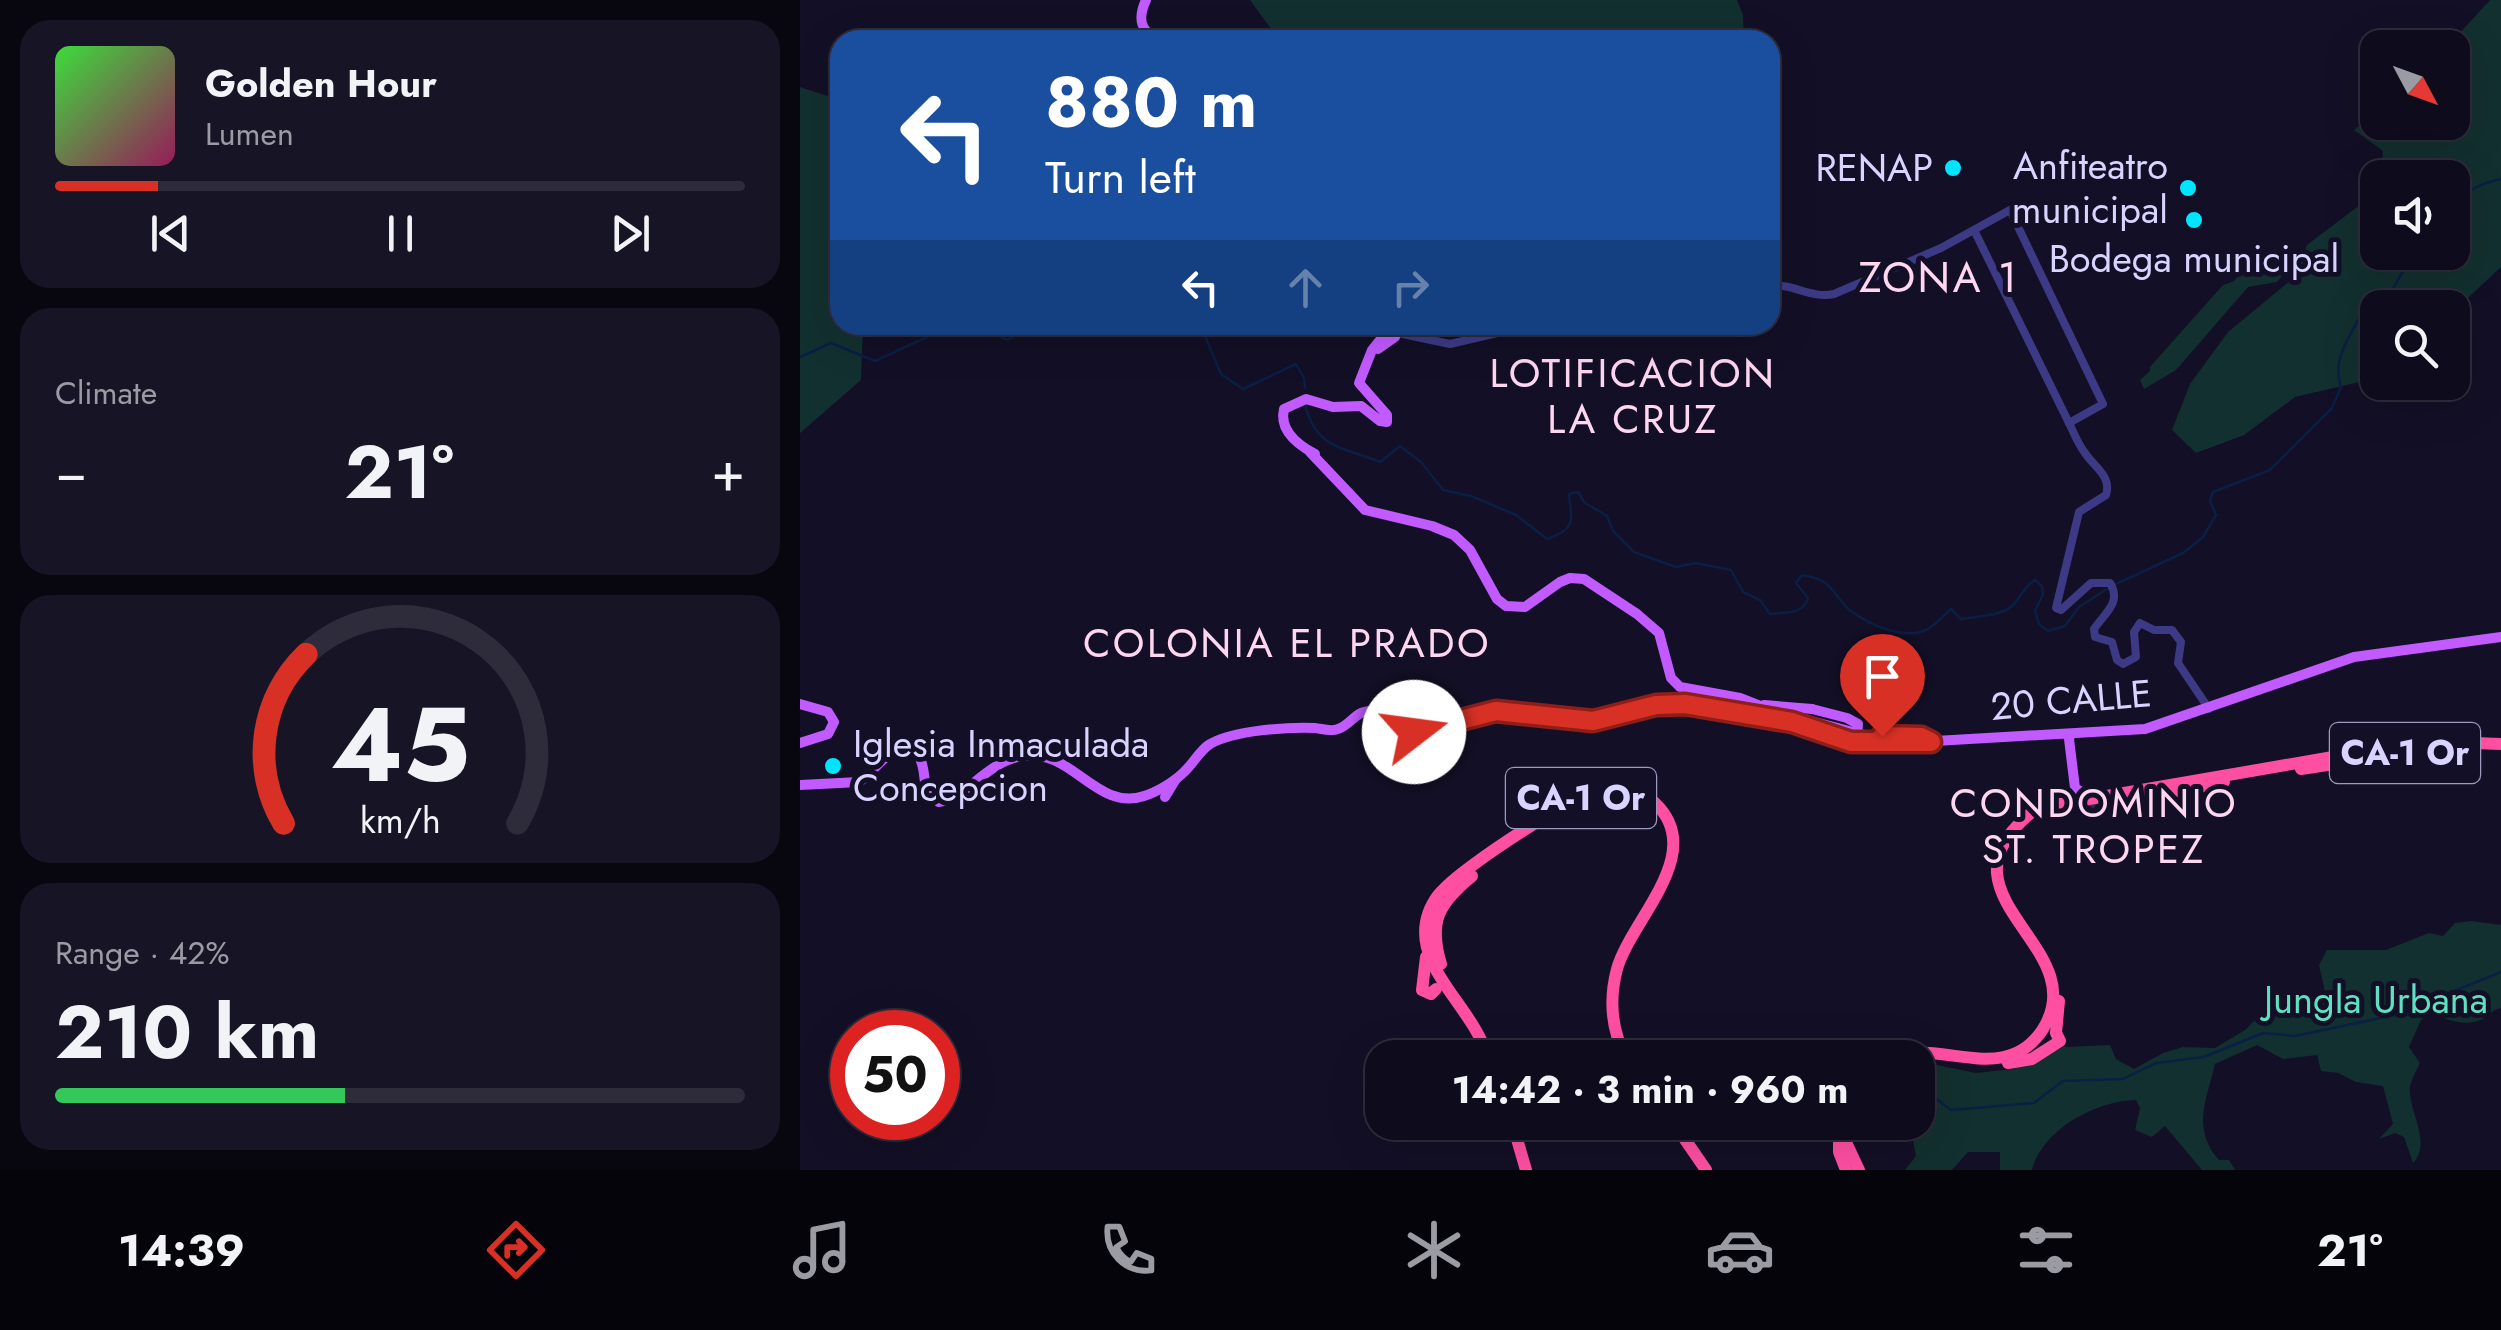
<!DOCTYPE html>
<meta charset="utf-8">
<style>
body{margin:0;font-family:Jost,sans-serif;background:#171425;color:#f1f3f6;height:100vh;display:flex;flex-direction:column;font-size:38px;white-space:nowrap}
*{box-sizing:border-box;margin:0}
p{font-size:32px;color:#9b9ba3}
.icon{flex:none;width:55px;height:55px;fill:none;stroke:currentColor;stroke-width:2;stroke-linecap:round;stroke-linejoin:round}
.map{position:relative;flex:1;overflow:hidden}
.details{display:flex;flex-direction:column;gap:20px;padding:20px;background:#08060f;width:800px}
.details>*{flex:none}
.guide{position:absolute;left:30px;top:30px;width:950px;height:305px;border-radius:30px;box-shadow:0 10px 40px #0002,0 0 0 2px #2e2b3b;background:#1a4fa0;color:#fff;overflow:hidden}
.needle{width:65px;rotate:131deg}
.buttons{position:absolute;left:1560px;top:30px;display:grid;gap:20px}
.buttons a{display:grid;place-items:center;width:110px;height:110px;border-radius:20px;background:#0e0b1c;box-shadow:0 10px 40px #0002,0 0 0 2px #2e2b3b;font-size:50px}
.speed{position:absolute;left:30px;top:1010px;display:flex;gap:20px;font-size:50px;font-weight:700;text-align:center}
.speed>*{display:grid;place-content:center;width:130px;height:130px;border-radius:50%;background:#0e0b1c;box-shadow:0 10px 40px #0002,0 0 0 2px #2e2b3b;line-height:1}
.speed .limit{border:15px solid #d22;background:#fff;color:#111}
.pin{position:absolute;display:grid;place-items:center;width:85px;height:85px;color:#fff;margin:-102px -42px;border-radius:50% 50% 50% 0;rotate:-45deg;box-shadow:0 0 10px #0007}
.pin .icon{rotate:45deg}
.me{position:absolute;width:110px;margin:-55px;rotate:75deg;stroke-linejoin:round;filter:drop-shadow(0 0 8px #0008)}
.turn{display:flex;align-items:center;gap:35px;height:210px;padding:0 50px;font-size:45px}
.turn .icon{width:130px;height:130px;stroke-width:2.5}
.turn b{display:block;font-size:70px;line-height:85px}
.lanes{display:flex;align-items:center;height:95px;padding:0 50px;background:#0003;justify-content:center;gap:50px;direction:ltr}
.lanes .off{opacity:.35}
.big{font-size:75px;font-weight:700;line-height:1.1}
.details .tile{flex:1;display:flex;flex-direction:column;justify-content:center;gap:15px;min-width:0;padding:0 35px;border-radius:30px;background:#171425}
.details .dial{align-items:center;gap:0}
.dial svg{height:260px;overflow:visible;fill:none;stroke:#2e2b3b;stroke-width:7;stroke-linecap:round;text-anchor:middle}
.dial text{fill:#f1f3f6;stroke:none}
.song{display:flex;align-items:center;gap:30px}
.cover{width:120px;height:120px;border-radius:15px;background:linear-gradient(135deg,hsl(120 70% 55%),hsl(330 70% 35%))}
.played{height:10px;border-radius:5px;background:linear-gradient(90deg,#d93025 15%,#2e2b3b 15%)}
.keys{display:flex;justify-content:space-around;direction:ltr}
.heat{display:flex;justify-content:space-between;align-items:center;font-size:55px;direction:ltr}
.charge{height:15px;border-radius:8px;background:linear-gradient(90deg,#34c759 42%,#2e2b3b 0)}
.trip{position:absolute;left:565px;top:1040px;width:570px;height:100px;border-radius:30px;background:#0e0b1c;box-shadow:0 10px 40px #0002,0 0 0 2px #2e2b3b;font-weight:700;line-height:100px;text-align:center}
.tab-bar{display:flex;height:160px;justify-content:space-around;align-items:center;background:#06040b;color:#9b9ba3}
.tab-bar .icon{width:70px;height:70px}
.tab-bar .on{color:#d93025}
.tab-bar b{font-size:45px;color:#f1f3f6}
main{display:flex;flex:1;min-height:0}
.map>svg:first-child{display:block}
.green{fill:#12302f}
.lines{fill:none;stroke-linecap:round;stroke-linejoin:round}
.stream{stroke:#0a1f44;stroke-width:2.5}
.highway-tunnel{stroke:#312d47;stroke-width:12;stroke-dasharray:12 6;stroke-linecap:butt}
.minor{stroke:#3d3a85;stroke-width:8}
.major{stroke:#c25bff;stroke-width:10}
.highway{stroke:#ff4fa3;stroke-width:12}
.major-bridge{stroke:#c25bff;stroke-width:10}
.route-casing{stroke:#8d1f18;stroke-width:25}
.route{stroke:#d93025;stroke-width:18}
.poi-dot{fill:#00e5ff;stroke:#130f26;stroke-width:4}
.labels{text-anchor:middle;stroke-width:10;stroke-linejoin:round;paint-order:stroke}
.shield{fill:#130f26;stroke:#9e99be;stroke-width:2.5}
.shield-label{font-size:35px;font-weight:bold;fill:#d9d4ff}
.poi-label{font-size:38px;fill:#d9d4ff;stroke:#130f26;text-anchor:end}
.street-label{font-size:38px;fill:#d9d4ff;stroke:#130f26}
.park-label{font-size:38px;fill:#5fe0c0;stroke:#130f26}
.neighbourhood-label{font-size:40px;letter-spacing:2.5px;fill:#ffd6f0;stroke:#130f26}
.quarter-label{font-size:42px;letter-spacing:2.5px;fill:#ffd6f0;stroke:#130f26}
</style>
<main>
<section class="details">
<div class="tile">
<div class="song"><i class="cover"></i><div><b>Golden Hour</b><p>Lumen</p></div></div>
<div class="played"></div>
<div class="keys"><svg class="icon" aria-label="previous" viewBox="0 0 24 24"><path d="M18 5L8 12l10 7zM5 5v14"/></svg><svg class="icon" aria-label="pause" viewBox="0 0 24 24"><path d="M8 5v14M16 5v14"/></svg><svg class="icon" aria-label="next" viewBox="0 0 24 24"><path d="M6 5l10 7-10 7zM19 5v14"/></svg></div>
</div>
<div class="tile"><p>Climate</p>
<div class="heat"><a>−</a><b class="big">21°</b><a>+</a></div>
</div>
<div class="tile dial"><svg viewBox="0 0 100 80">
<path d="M14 69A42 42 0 1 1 86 69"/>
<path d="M14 69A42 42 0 0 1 21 17" stroke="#d93025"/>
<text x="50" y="56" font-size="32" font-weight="700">45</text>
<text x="50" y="72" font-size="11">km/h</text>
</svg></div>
<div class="tile"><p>Range · 42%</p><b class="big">210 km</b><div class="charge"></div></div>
</section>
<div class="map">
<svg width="1701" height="1170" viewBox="0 0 1701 1170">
<rect width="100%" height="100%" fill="#130f26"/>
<!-- green -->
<g class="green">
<polygon points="450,0 937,0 943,15 944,40 479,40"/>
<polygon points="1690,0 1701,0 1701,267 1653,312 1652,308 1578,308 1576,378 1495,397 1444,435 1396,453 1372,430 1390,384 1428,332 1491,280 1507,245 1577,192 1578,252 1652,252 1652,178 1581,177 1583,151 1554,130 1577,111 1578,122 1652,122 1652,48 1647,47"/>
<polygon points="0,87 40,100 40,325 63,325 61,380 0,433"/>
<polygon points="1455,255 1455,261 1468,263 1482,276 1477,282 1448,287 1376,370 1344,389 1340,380 1350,371 1350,367 1423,285 1434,281 1446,268 1446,256"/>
<path d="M1671,921L1701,925V1008C1691,1010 1689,1017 1680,1020C1666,1027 1644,1019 1631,1013L1621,1020L1609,1047L1620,1063C1616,1072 1608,1084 1610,1094C1612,1117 1631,1144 1613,1163L1604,1137L1595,1133L1579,1139L1593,1124L1583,1086L1556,1082L1538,1073L1521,1071L1517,1055L1483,1059L1457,1045L1415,1064C1407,1099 1391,1129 1419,1160H1429L1435,1170H1402L1365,1126L1352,1137L1335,1130L1340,1108L1336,1100C1296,1101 1243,1129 1232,1170H1200V1152H1168L1152,1170H1105L1116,1156L1112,1136L1122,1122L1118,1118V1065H1137L1176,1073L1212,1069L1264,1047L1310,1045L1316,1059L1334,1069L1363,1053L1383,1047L1415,1048L1445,1030L1471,1004C1495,1018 1505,1017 1527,1000L1519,965L1527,950H1586L1629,933L1643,936L1655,923Z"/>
</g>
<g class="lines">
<!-- stream -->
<g class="stream">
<path d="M1652,208C1664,191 1681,183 1701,179"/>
<polyline points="1582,308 1602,273 1623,252"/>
<polyline points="179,325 207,340 237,325"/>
<polyline points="377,325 405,336 421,374 443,389 496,364 504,378 505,388"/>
<polyline points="0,357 31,343 75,361 153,325"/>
<path d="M505,404C515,448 542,447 580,462L600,446L622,463L643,490L671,496L716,515L747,539C776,529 772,522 769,494L778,492L785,503L807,516L813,531L834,552L876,567L896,563L931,570L943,592L960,600L970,614C985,612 1003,615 1008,598L996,583L1002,575C1037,581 1031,595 1051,611C1070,625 1103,640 1126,630C1135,626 1144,615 1151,609L1161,619C1177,616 1199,617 1212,606C1221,598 1223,587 1235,580L1242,586L1243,595L1235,610L1239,624L1248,631L1265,626L1279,607L1307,589"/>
<path d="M1314,585L1383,553L1403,537L1416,515L1410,501L1413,492L1470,470L1532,408L1541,387C1532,360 1547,342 1559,318L1578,312"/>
<polyline points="1118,1090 1129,1093 1151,1110 1234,1103 1263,1081 1323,1079 1356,1063 1404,1057 1463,1033 1495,1036 1595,1015 1701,972"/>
</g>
<!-- highway-tunnel -->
<polyline class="highway-tunnel" points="1296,794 1293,801 1299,805 1367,794"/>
<!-- minor -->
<g class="minor">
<path d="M1174,230L1269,423C1274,433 1278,444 1285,453C1294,467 1312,476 1306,495L1279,512L1256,608L1261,610L1291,583H1310C1322,602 1305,613 1294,629L1295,637L1312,642L1317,660L1323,664L1336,657L1334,632L1340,623L1354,630H1372L1381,642L1378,663L1409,709"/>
<path d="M970,286C993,283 1011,299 1034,294L1141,248L1210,210L1303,404L1269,423"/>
<polyline points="736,325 768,325"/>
<polyline points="593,332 650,344 732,325"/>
</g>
<!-- major -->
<g class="major">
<path d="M346,0C338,17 339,30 357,40"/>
<polyline points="578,349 595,337 591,331 584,335"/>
<polyline points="510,452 565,510 632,526 654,535 670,550 697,599 706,606 725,607 760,582 770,578 784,579 837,614 859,633 871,678 880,687 940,698 973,711 1072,737 1118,742 1345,729 1554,657 1701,637"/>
<path d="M515,454C498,445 479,430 484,409L506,399L533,407L561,406L580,421L587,422V415L559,383L572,350L584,335"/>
<polyline points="0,704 28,712 34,722 28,734 0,743"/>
<polyline points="964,705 1012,709"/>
<polyline points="901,707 992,722 1045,740 1074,742"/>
<polyline points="1271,734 1269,739 1275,788 1291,798"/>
<path d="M0,785L59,782C74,774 106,721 121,761C125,771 124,783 127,794L139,802C170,799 192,749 240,756C278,762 302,810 344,796C357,792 374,782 384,772C393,764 399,751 410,744C435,730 487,727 515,728C523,729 531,732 538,729C551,725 555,711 570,711C588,711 601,730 618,732L696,711L793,721L856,705L942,704"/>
<polyline points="365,797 376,779"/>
</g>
<!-- highway -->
<g class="highway">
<polyline points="1501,769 1620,751"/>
<polyline points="1367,794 1424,782"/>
<polyline points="626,957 622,990 631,994 636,989"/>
<path d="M641,964C628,921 639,903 672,876"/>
<path d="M688,1058C674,1008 617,971 626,922C628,910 635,897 644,889C665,866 777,792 806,788C823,785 843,791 855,803C908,853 831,919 817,969C809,999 811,1029 826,1058"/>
<path d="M1087,1058C1139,1037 1205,1088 1243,1029C1296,944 1122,895 1237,808L1596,746L1647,742L1701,744"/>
<polyline points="1208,1063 1232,1059 1260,1041 1256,1033 1259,1001"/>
<polyline points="712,1122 726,1170"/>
<polyline points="873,1122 906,1170"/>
<polyline points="1039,1122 1039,1152 1046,1170"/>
<polyline points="1044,1138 1059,1170"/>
</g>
<!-- major-bridge -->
<g class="major-bridge">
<polyline points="1012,709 1047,718 1058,724 1057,735 1045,738"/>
<polyline points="939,711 946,710 948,703"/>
</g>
</g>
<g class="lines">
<!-- route casing -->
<g class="route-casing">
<polyline id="route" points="614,732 696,711 793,721 856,705 885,704 992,722 1051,742 1131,742 1121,737 1082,736"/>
</g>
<!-- route -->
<use href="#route" class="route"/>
</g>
<!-- markers -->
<g class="poi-dot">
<circle cx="1153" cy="168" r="10"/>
<circle cx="1388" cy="188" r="10"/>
<circle cx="1394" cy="220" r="10"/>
<circle cx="33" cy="766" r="10"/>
</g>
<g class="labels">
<!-- shield labels -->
<g class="shield">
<rect x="1530" y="723" width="150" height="60" rx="8"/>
<rect x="706" y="768" width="150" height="60" rx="8"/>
</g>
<g class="shield-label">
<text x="1605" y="765">CA-1 Or</text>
<text x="781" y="810">CA-1 Or</text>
</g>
<!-- poi labels -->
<g class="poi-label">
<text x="1368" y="179">Anfiteatro<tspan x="1368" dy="44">municipal</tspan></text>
<text x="1133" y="181">RENAP</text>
<text x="1394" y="272" text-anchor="middle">Bodega municipal</text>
<text x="53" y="757" text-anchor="start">Iglesia Inmaculada<tspan x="53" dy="44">Concepcion</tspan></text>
</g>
<!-- street labels -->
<g class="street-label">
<text transform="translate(1271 700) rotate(-5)" y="13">20 CALLE</text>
</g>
<!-- park labels -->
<g class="park-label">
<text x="1576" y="1013">Jungla Urbana</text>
</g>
<!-- neighbourhood labels -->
<g class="neighbourhood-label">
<text x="833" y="387">LOTIFICACION<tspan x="833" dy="46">LA CRUZ</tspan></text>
<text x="487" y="657">COLONIA EL PRADO</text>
<text x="1294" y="817">CONDOMINIO<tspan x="1294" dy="46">ST. TROPEZ</tspan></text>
</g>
<!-- quarter labels -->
<g class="quarter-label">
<text x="1139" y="292">ZONA 1</text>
</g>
</g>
</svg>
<div class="buttons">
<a><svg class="needle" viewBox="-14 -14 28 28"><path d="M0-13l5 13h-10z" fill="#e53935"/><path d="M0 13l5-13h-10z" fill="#9b9ba3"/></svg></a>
<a><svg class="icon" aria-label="sound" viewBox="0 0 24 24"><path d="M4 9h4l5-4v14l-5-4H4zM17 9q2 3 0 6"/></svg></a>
<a><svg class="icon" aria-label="search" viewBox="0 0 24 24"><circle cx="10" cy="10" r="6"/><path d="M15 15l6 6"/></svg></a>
</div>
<div class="speed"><div class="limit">50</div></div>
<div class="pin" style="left:1082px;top:736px;background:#d93025"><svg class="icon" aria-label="arrive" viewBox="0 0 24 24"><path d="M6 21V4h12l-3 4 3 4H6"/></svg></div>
<svg class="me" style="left:614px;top:732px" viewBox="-20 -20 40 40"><circle r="19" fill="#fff"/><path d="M0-13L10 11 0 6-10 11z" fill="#d93025"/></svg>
<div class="trip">14:42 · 3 min · 960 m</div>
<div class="guide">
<div class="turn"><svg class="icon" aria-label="left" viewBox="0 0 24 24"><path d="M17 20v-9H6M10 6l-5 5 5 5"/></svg><div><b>880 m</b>Turn left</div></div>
<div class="lanes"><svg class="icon" aria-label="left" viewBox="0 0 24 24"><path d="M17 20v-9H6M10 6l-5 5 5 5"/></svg><svg class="icon off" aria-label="ahead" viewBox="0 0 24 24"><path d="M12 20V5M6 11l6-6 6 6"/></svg><svg class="icon off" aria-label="right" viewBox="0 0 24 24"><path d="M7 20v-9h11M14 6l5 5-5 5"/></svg></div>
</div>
</div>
</main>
<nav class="tab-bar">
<b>14:39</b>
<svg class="icon on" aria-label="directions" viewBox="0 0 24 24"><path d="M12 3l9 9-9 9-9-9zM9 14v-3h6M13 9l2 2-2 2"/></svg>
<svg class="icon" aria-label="music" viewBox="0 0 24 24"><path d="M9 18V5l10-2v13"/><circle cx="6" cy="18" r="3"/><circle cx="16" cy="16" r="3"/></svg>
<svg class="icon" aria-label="phone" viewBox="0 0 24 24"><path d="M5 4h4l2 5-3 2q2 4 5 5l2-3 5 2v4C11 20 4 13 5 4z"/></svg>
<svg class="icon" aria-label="climate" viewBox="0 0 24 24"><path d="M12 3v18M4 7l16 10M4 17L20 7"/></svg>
<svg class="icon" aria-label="car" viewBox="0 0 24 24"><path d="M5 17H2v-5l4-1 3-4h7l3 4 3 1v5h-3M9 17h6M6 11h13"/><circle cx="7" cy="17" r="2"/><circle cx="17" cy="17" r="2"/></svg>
<svg class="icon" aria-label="filters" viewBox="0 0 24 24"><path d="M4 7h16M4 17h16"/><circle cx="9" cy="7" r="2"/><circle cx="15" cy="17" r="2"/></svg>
<b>21°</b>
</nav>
